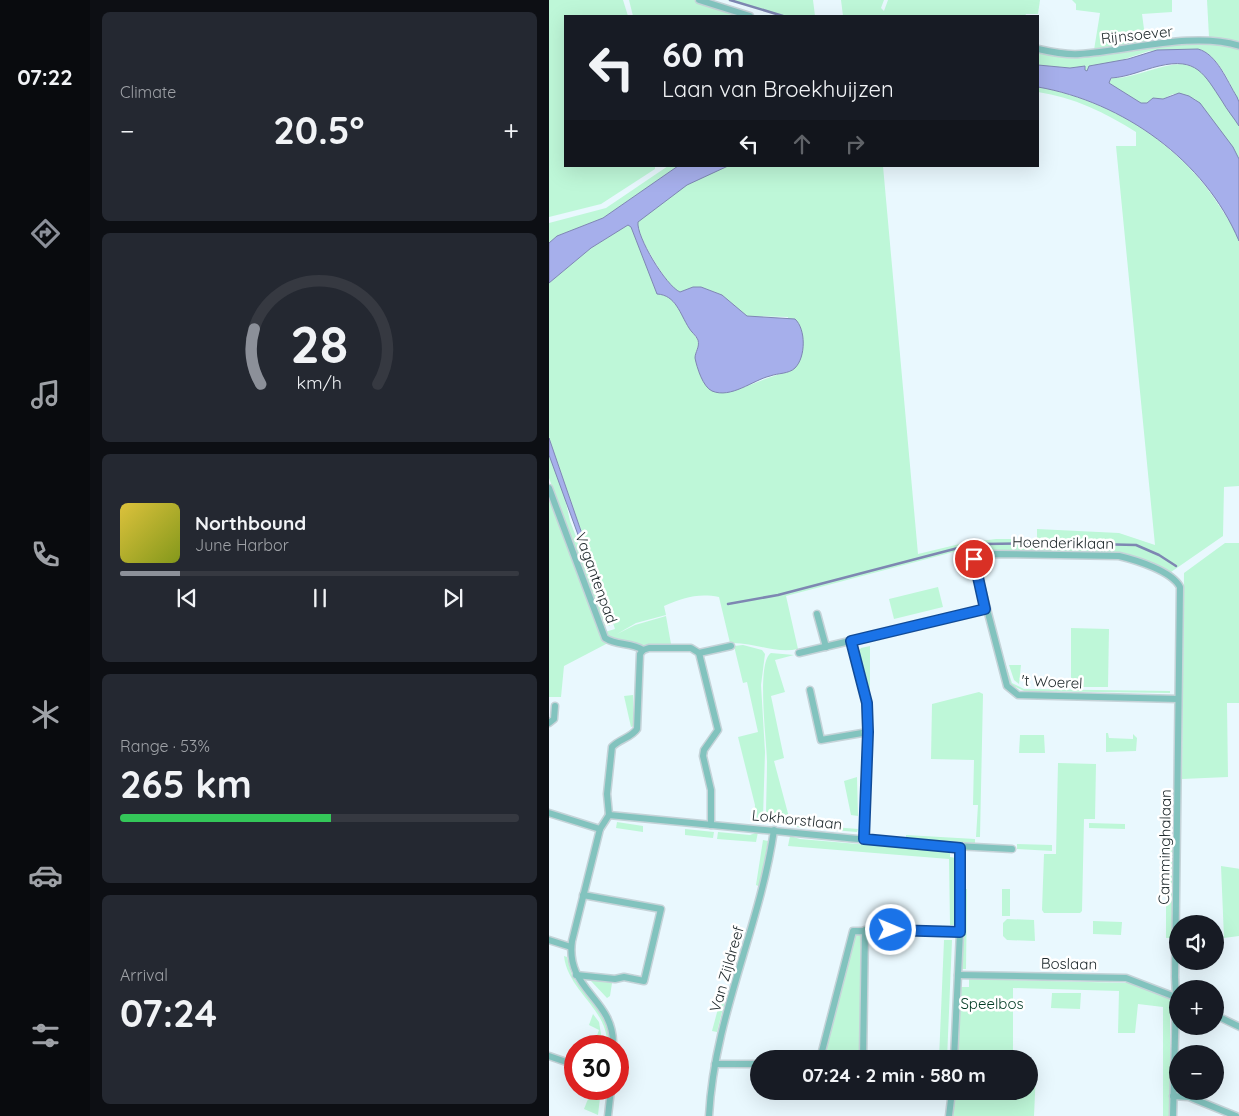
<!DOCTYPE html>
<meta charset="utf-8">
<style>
body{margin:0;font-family:Quicksand,sans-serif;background:#242831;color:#f1f3f6;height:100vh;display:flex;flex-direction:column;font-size:19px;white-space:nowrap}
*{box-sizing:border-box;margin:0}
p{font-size:16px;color:#9ea1a6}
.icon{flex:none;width:28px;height:28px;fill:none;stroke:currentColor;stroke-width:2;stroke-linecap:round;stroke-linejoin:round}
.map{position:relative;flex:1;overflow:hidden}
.details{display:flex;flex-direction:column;gap:12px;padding:12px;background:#0d0f14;width:459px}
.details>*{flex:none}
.top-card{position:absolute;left:15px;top:15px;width:475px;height:152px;border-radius:0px;box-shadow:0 5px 20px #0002;background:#171b24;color:#f1f3f6;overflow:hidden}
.fabs{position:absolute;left:620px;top:915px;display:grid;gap:10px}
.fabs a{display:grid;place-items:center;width:55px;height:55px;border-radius:50%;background:#171b24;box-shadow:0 5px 20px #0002;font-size:25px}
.speed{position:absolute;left:15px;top:1035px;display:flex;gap:10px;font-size:25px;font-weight:700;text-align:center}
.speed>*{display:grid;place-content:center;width:65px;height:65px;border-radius:50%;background:#171b24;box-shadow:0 5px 20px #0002;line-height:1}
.speed .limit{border:8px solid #d22;background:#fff;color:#111}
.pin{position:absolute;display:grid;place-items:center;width:42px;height:42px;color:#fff;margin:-21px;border:2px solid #fff;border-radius:50%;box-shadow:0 1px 5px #0007}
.me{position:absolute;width:55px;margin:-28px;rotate:91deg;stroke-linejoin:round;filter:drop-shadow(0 0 4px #0008)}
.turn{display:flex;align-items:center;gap:18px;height:105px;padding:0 15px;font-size:22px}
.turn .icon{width:65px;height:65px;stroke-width:2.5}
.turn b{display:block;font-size:35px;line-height:42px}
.lanes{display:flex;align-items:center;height:48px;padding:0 15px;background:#0003;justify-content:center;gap:25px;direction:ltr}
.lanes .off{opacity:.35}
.big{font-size:38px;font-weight:800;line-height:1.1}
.details .tile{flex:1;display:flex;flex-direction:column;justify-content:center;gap:8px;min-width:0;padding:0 18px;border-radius:8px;background:#242831}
.details .dial{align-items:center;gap:0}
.dial svg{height:130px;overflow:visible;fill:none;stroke:#363941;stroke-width:7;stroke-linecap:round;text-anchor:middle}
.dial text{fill:#f1f3f6;stroke:none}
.song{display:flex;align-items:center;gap:15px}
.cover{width:60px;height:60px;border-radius:8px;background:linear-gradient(135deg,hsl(50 70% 55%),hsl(70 70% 35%))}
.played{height:5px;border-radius:2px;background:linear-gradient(90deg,#8c9099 15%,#363941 15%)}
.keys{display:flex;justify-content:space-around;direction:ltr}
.heat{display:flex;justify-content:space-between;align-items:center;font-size:28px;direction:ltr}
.charge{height:8px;border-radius:4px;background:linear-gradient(90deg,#34c759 53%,#363941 0)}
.trip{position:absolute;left:201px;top:1050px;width:288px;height:50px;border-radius:25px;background:#171b24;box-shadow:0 5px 20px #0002;font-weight:800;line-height:50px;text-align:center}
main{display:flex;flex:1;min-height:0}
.tab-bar{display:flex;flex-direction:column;width:90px;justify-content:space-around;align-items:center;background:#090b0e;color:#9ea1a6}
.tab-bar .icon{width:35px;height:35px}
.tab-bar .active{color:#8c9099}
.tab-bar b{font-size:22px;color:#f1f3f6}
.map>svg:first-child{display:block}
.green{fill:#bef7d8}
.water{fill:#a6afeb;stroke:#7e87b2}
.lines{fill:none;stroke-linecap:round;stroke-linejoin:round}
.stream{stroke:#7e87b2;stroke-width:2.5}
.minor-casing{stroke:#c5d3d8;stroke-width:9}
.minor{stroke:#82c3be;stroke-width:6}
.route-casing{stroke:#114b97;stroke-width:12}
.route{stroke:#1a73e8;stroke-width:9}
.labels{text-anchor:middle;stroke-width:5;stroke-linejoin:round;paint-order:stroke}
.street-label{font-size:15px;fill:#202a2d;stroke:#fff}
.park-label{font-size:15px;fill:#003a23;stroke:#fff}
</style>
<main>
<nav class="tab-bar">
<b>07:22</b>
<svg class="icon active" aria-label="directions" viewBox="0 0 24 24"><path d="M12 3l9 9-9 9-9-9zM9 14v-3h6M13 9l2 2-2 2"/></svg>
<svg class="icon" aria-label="music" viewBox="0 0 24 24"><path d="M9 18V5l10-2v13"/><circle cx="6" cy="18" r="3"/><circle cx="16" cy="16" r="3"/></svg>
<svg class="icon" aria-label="phone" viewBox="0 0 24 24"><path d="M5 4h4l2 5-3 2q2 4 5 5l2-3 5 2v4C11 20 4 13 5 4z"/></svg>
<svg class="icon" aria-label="climate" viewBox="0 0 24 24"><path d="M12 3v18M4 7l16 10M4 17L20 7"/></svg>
<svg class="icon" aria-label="car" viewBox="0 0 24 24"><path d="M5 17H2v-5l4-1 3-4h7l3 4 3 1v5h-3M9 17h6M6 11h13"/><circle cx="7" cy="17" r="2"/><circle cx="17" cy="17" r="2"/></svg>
<svg class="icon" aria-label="filters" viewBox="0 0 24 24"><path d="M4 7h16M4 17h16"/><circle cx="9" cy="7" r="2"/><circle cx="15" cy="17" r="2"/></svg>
</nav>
<section class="details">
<div class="tile"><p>Climate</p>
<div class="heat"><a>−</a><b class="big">20.5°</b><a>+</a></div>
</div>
<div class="tile dial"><svg viewBox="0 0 100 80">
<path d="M14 69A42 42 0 1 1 86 69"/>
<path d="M14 69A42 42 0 0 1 10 35" stroke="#8c9099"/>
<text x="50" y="56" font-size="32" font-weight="700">28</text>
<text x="50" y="72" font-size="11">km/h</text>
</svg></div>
<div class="tile">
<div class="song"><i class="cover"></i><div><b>Northbound</b><p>June Harbor</p></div></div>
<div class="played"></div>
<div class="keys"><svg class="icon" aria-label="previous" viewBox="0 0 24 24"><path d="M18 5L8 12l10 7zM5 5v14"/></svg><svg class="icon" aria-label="pause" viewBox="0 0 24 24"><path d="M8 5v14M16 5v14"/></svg><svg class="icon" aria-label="next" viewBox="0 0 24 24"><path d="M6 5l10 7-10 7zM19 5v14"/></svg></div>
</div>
<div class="tile"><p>Range · 53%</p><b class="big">265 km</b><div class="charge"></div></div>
<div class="tile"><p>Arrival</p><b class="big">07:24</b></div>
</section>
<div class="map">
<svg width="691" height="1116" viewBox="0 0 691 1116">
<rect width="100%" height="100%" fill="#e9f8fe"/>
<!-- green -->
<g class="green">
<polygon points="0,0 74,0 79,16 16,16 16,166 106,166 106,169 52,204 0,217"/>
<polygon points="80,0 145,0 195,16 84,16"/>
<polygon points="178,0 264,0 266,16 236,16"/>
<polygon points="292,0 335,0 332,8 335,11 339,0 491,0 489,14 477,14 476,16 294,16"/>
<polygon points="523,0 623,0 623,12 593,14 597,44 545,50 551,13 527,10 527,4"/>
<polygon points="658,0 690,0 690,42 660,37"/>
<path d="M643,43H666L690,48V102C682,85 669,54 649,49L600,51L539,71H536V66L521,68L489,65V52L540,56Z"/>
<path d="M634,64L648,68L658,77L690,126V159L655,109L646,99L624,94L614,99L606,98L598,103H592L560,83L563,78C586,79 609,64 634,64Z"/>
<path d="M489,87C563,100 634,146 673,210C679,219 686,229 690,239C691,253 690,288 690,304C690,365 690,426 690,486L675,487L674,536L622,572L576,553L463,550L427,553L423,542L447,539H488V529L570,533L606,545L567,146H587V132C557,113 524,97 489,92Z"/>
<polygon points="119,166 129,166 54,218 8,236 0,243 0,223 57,208"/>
<path d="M179,166H334L369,554L419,542L422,550H412L237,596L249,649C226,654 205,642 181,643L170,597C148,593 134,598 115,606L117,615L87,623L68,634L86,625L117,616L122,644L93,645L60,638L56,632L66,629L64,623L0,438V283L42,248L79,225L82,227L108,293C127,296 132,314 140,328C143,332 147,336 149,341C150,346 147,350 147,355C145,369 157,388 170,392C182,396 222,374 240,372L239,317L198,316L173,295L152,287L131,292L125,289C115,278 88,236 88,222C113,197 147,177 179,166Z"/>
<polygon points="0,455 15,494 21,521 61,626 54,625 0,478"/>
<polygon points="0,492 59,643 15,666 12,697 0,697"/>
<polygon points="676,543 691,543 691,703 678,703 679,777 633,779 635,573"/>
<polygon points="389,587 394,607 345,619 340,599"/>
<polygon points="522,628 560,629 559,687 522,687"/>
<polygon points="194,645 213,650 216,654 212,685 216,752 214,818 205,818 206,805 189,737 209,732 198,682 194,683 185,646"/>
<polygon points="321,646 321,691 310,651 312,648"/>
<path d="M222,653L245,655L226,660L236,692L222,696L235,758L225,761L241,821L217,819C217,800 218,781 218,761C218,743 207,662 222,653Z"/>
<polygon points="454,662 456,662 463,683 475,689 621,691 621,693 475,691 462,685"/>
<polygon points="460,665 472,665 470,684 465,680"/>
<polygon points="430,692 434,694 431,837 427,837 429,805 424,805 425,760 382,759 383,704"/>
<polygon points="84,695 85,726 82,727 75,696"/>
<polygon points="557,733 559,733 560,738 584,739 584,734 588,738 587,751 557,752"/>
<polygon points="471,735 495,735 496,753 470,753"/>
<polygon points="509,763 547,764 546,819 535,819 533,911 531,913 495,913 493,910 495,854 507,854"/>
<polygon points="308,777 309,816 302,815 295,781"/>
<polygon points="68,822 94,826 94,832 67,828"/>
<polygon points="540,823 576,824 576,829 540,828"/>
<polygon points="247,824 309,829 308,832 247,827"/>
<polygon points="136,829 165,832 164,838 136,835"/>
<polygon points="169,832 201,835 209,832 207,842 168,839"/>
<polygon points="357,835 426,839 426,843 357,839"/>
<polygon points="241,836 251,839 390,851 393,849 401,850 401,857 407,858 407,925 401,925 400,859 239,846"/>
<rect x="617" y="838" width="10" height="100"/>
<polygon points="214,840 219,841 211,887 207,885"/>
<polygon points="468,844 503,845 503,851 468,849"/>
<polygon points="672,866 691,869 690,936 675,938"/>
<polygon points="415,889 418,889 417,969 413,969"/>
<rect x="453" y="889" width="8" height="27"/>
<polygon points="458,919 485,920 486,941 458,940 454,936 454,923"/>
<polygon points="544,921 573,922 572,935 544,934"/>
<polygon points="306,934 312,935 313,940 310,1059 275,1059 304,936"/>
<polygon points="395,940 403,940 398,1059 390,1059"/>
<path d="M15,956L18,957L23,976L57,1021L61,1046H58C60,1009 19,992 15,956Z"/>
<polygon points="44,979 63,983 61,996 58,998 42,981"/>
<polygon points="420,979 580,983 621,997 621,1116 614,1116 614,1007 589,1004 586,1033 569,1033 570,991 464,988 464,1059 408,1059 412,987 420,987"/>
<polygon points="174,990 178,992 168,1032 163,1031"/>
<polygon points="503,993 532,993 531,1009 502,1008"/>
<polygon points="44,1014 50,1022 54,1046 44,1046 50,1030 40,1025"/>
<polygon points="480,1070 487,1071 485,1116 404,1116 405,1091 480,1091"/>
<polygon points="43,1089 52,1089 49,1115 35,1109"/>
</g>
<!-- water -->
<g class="water">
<path d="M649,49C668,54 678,81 688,97L690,102V126C685,118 678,110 673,101C655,74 648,57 610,66C593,70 579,77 562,78L560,83L592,103H598L604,98L614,99L630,93L640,96L651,103L684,147L690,159V241C656,160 574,102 489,87V65L521,68L536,66V70L538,71L540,66L579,59L608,50Z"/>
<path d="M129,166H179L138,185L89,222C87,236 117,286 131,292L144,287H152L173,295L198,316L246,319C257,329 257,357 246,368C240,374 229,373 221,376C204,380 182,399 163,391C154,387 148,368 146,358C146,352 151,347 149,340C147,335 142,332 140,328C131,314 127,295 108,294L82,227L79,225L42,248L0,283V243L8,236L54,218Z"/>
<polygon points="0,438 64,624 52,598 0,455"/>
</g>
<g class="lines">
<!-- stream -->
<g class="stream">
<polyline points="181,0 234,16"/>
<polyline points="179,604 229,595 409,548 434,544 503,543 587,545 610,555 627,566"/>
</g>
<!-- minor casing -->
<g class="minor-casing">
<g id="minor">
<polyline points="150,0 201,16"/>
<path d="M489,49C502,52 517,55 531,54C579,51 645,31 691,46"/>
<path d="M0,488L56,638C68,646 82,642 94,650"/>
<polyline points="268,614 277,647"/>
<polyline points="302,641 318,703 319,732 315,839"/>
<polyline points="150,653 182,646"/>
<polyline points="250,653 436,609"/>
<polyline points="261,690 272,740 319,732"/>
<polyline points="0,723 5,719 6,706"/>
<polyline points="0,813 51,829"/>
<path d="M60,815L58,794L63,747C70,739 82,738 88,729L91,654L94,650L100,648H142L150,653L169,730L155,750L154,756L162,790V825"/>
<polyline points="60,815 350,843 463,849"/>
<path d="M60,815L51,829L23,941C16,991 66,998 64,1046"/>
<polyline points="0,940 22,947"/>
<polyline points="27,975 66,979 75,977 95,981 112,909 34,895"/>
<polyline points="409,975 577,978 629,998"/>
<polyline points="666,1015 691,1027"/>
<polyline points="0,1056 26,1065"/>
<polyline points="271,1059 304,931 411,932"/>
<polyline points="314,1059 316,930"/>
<polyline points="405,1059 411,932 411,848"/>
<polyline points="166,1064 210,1064"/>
<polyline points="624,1096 640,1097 687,1116"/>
<polyline points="59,1116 62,1089"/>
<path d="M160,1116C165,1017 211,927 225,830"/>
<polyline points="400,1116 403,1091"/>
<path d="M624,1116L627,997L626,977L631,587C623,571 587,560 570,556L446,554L425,559L458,686L469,695L629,699"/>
</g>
</g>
<!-- minor -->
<use href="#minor" class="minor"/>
</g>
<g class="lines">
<!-- route casing -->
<g class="route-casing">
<polyline id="route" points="342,930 411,932 411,848 315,839 319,732 318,703 302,641 436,609 425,559"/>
</g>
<!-- route -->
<use href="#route" class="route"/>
</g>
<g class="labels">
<!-- street labels -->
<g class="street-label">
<text transform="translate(588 35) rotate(-6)" y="5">Rijnsoever</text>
<text transform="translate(514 543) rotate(1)" y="5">Hoenderiklaan</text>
<text transform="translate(47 578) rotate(70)" y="5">Vagantenpad</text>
<text transform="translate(503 682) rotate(3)" y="5">'t Woerel</text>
<text transform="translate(248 820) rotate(6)" y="5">Lokhorstlaan</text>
<text transform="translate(616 847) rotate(-89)" y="5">Camminghalaan</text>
<text transform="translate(520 964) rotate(1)" y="5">Boslaan</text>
<text transform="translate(178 969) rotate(-74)" y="5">Van Zijldreef</text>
</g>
<!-- park labels -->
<g class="park-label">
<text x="443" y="1009">Speelbos</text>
</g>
</g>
</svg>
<div class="fabs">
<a><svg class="icon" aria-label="sound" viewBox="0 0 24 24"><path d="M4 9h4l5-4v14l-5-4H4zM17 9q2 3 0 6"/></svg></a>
<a>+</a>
<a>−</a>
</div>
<div class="speed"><div class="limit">30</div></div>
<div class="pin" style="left:425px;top:559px;background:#d93025"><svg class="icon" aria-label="arrive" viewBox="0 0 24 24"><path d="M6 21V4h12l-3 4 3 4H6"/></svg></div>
<svg class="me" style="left:342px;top:930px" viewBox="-20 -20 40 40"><circle r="17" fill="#1a73e8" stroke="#fff" stroke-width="3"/><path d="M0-11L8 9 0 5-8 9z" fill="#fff"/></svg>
<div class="trip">07:24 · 2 min · 580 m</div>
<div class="top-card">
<div class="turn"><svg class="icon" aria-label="left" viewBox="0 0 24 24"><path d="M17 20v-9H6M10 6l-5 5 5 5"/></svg><div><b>60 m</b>Laan van Broekhuijzen</div></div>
<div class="lanes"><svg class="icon" aria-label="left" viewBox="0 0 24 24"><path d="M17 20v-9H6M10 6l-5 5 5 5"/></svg><svg class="icon off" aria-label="ahead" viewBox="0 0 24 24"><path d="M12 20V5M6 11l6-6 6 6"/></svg><svg class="icon off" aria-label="right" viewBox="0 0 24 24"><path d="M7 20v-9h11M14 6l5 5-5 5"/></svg></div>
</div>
</div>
</main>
